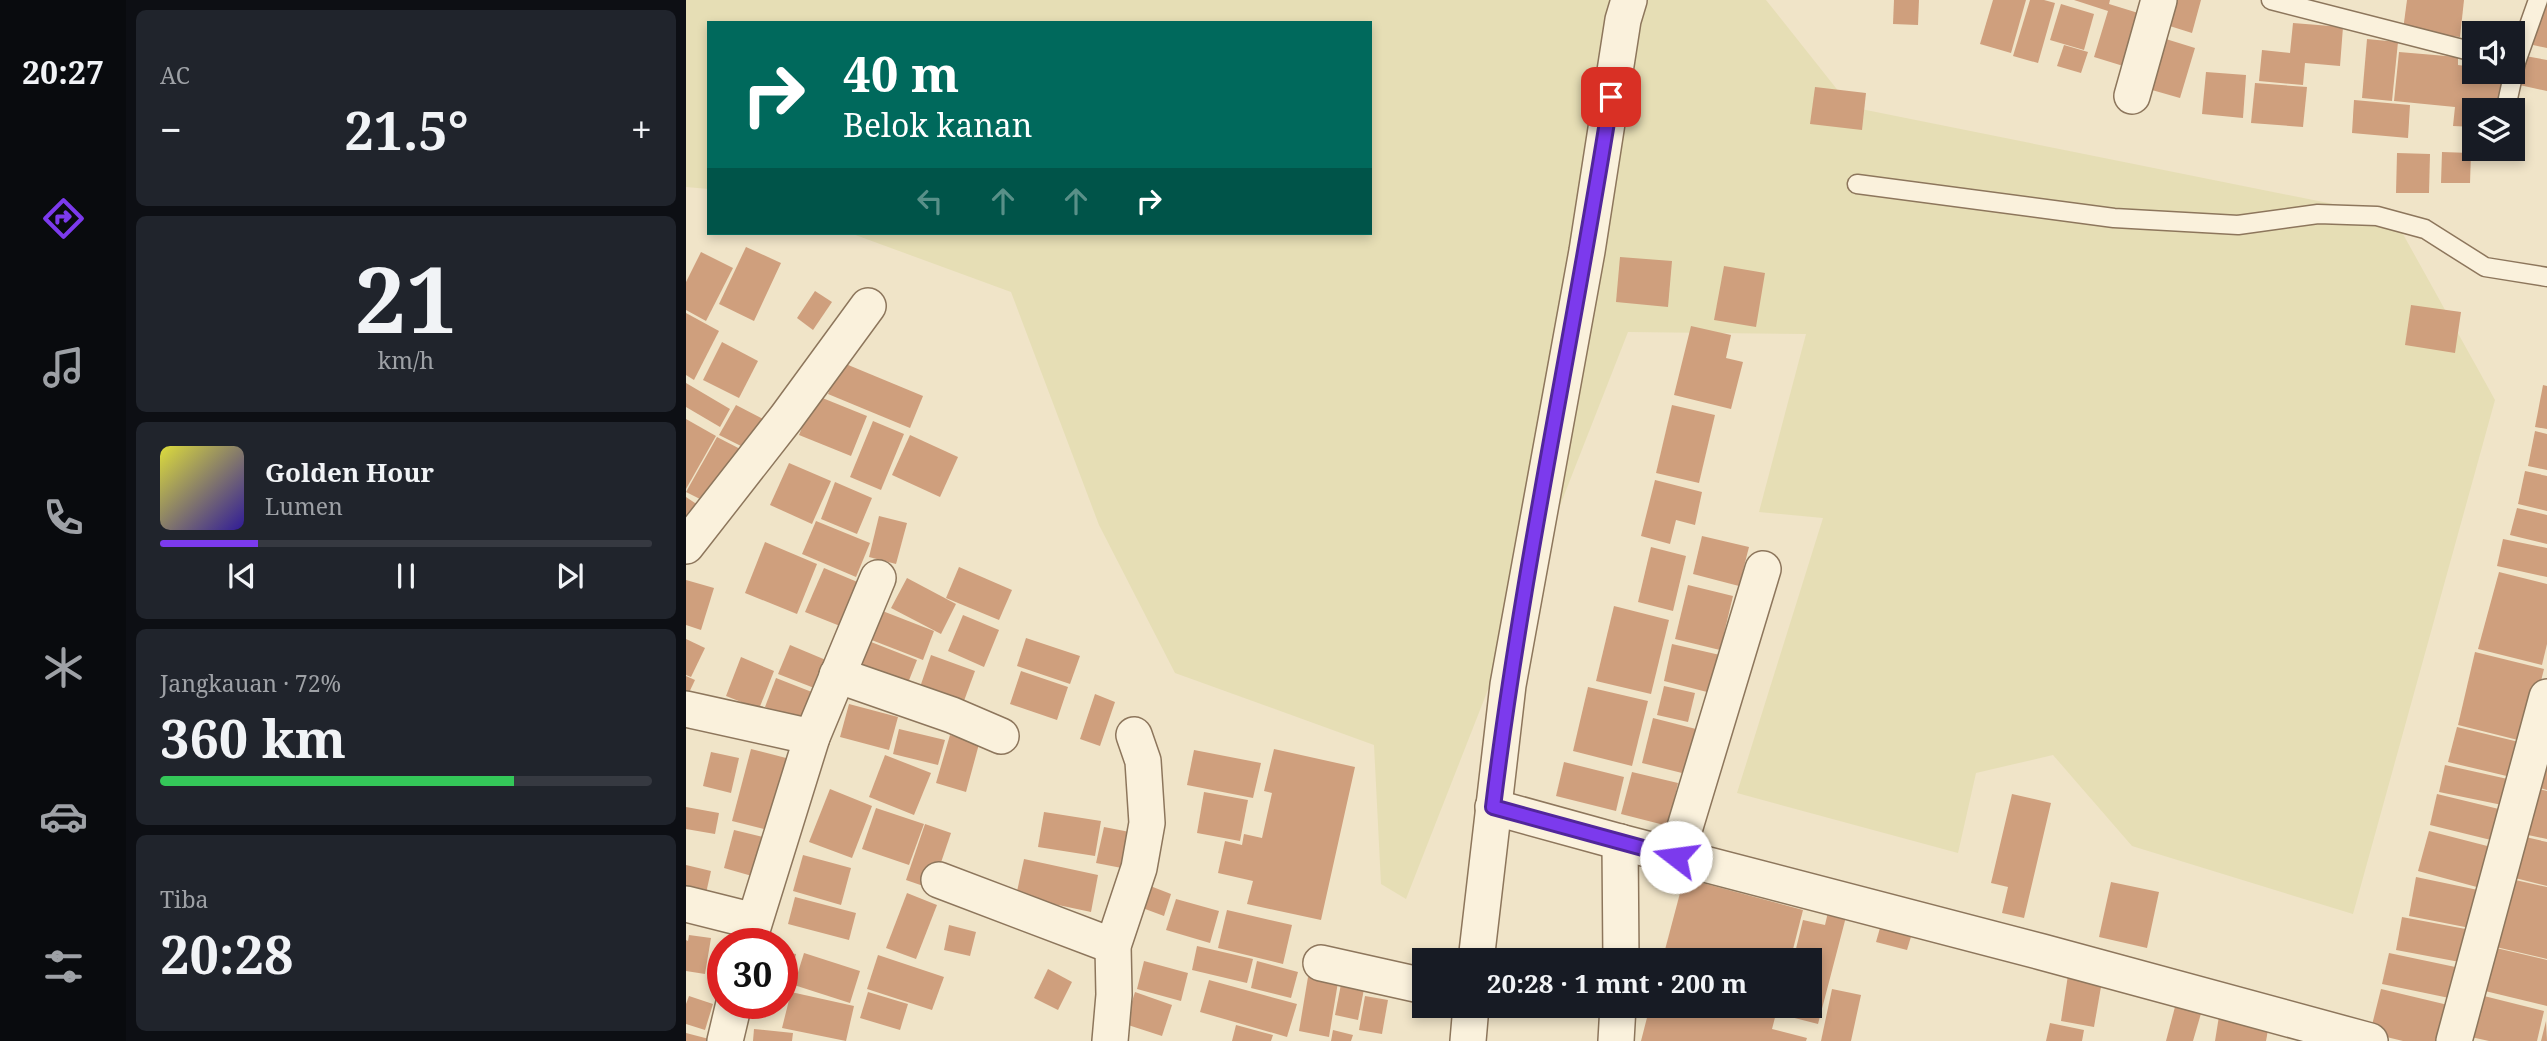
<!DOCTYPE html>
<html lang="id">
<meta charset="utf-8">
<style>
body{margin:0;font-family:"Noto Serif",serif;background:#20242c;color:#f1f3f6;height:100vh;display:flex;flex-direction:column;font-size:26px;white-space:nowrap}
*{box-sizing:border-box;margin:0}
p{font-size:23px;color:#9ea1a6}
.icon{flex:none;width:38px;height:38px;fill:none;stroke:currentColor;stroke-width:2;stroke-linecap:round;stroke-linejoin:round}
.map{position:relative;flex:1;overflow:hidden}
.sheet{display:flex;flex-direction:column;gap:10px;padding:10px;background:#0d0f14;width:560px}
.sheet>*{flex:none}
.hud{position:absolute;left:21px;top:21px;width:665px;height:214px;border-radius:0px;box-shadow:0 4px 10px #0003;background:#00695c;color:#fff;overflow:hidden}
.tools{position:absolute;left:1776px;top:21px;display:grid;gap:14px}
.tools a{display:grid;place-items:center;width:63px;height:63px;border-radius:0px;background:#171b24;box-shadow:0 4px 10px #0003;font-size:35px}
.speed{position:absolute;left:21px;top:928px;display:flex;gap:14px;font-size:35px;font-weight:700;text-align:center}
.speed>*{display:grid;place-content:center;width:91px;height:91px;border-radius:50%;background:#171b24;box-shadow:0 4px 10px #0003;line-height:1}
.speed .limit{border:10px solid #d22;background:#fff;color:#111}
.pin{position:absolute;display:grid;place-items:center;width:60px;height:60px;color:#fff;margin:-30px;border-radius:14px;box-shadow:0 4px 10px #0006}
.me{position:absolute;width:77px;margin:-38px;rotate:285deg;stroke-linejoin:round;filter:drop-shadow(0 0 5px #0008)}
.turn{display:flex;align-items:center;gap:24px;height:147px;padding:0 21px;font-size:32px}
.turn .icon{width:91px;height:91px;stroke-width:2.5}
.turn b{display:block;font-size:49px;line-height:60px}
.lanes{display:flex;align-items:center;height:66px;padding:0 21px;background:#0003;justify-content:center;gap:35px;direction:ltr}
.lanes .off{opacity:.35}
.big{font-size:52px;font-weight:700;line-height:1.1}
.sheet .widget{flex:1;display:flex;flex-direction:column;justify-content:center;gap:10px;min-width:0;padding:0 24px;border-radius:10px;background:#20242c}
.sheet .dial{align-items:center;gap:0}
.dial b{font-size:91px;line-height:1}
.song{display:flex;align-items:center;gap:21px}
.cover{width:84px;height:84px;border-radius:10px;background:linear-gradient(135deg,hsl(60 70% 55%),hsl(250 70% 35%))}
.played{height:7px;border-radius:4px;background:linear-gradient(90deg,#7c3aed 20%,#363941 20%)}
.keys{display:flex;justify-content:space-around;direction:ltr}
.heat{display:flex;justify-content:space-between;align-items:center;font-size:38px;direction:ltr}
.charge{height:10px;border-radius:5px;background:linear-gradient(90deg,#34c759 72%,#363941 0)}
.trip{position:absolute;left:726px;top:948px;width:410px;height:70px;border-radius:0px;background:#171b24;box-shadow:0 4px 10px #0003;font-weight:700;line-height:70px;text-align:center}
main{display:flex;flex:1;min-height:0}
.dock{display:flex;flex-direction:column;width:126px;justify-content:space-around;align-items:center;background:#090b0e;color:#9ea1a6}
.dock .icon{width:49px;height:49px}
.dock .current{color:#7c3aed}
.dock b{font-size:32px;color:#f1f3f6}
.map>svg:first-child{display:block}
.farmland{fill:#e6deb5}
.building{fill:#cf9f7d}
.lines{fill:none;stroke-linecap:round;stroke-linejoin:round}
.lane-casing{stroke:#8d765c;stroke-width:21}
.street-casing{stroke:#8d765c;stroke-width:38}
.lane{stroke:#faf1dc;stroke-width:18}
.street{stroke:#faf1dc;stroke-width:35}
.route-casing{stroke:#51269a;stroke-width:18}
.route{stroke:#7c3aed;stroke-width:12}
</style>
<main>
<nav class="dock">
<b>20:27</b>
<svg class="icon current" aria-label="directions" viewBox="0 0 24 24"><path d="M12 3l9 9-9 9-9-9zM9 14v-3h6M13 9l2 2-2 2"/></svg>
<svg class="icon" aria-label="music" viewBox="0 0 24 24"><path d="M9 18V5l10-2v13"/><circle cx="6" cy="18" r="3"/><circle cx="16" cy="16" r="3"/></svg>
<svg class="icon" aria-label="phone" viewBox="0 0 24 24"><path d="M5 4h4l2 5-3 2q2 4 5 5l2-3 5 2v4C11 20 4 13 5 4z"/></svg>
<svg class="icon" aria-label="climate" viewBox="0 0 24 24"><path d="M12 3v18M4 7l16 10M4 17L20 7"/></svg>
<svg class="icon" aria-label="car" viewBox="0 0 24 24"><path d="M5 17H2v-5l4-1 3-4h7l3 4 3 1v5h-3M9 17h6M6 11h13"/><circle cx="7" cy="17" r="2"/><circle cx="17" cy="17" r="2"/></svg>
<svg class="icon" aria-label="filters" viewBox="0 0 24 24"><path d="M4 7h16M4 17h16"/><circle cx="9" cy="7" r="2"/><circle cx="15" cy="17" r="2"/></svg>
</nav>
<section class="sheet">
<div class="widget"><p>AC</p>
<div class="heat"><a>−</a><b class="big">21.5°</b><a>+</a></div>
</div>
<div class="widget dial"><b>21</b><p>km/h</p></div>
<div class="widget">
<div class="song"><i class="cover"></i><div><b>Golden Hour</b><p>Lumen</p></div></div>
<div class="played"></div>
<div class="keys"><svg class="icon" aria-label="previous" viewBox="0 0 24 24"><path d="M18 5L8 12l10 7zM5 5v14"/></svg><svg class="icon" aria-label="pause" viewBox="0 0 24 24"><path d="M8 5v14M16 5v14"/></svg><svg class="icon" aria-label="next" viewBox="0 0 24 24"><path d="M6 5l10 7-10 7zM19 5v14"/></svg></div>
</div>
<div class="widget"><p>Jangkauan · 72%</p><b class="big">360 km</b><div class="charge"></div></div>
<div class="widget"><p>Tiba</p><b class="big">20:28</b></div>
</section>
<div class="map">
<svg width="1861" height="1041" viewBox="0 0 1861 1041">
<rect width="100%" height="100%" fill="#f0e4c8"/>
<!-- farmland -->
<polygon class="farmland" points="0,0 1080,0 1165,107 1707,216 1809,400 1667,914 1446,846 1367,755 1290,773 1272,853 1051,793 1137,518 1073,512 1120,334 942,332 720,899 695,884 688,745 489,673 413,525 325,292 164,233 684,233 684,23 23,23 23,189 0,187"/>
<!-- building -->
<g class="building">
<polygon points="1208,0 1233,0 1232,25 1207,24"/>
<polygon points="1307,0 1340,0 1325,53 1294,44"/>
<polygon points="1344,0 1358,0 1369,3 1352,63 1327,56"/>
<polygon points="1388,0 1424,0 1423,4 1462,16 1447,69 1408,57 1422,11"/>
<polygon points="1478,0 1515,0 1506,33 1471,22"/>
<polygon points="1721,0 1778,0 1774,37 1717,30"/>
<polygon points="1856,0 1861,0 1861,48 1847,45"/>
<polygon points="1375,4 1408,14 1398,50 1364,40"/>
<polygon points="1607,23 1657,27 1654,66 1619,63 1617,85 1573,81 1576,50 1604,53"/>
<polygon points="1467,35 1509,48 1494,98 1452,86"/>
<polygon points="1681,39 1712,42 1706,101 1676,98"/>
<polygon points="1378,45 1402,52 1395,73 1371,66"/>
<polygon points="1713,52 1772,57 1772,65 1788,67 1788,72 1824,72 1818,110 1788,110 1788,127 1767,126 1769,107 1708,101"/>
<polygon points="1834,55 1861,60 1861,91 1829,84"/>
<polygon points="1520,72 1560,75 1557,118 1516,114"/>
<polygon points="1569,83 1621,87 1617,127 1565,123"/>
<polygon points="1129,87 1180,93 1176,130 1124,124"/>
<polygon points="1668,100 1724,105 1722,138 1666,133"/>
<polygon points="1756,152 1785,153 1784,183 1755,183"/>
<polygon points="1711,153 1744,154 1743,193 1710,193"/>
<polygon points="60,247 95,263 68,321 33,304"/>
<polygon points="15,252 47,268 20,321 0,310 0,282"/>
<polygon points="934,257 986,261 982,307 930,302"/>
<polygon points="1038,266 1079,273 1070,327 1028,320"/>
<polygon points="129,291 146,302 127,330 111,318"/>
<polygon points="1725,305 1775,312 1769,353 1719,345"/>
<polygon points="0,313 33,331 8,380 0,375"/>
<polygon points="1005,326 1045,335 1040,358 1057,362 1045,409 988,395"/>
<polygon points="36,342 72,361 53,398 17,380"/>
<polygon points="155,362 237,396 224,428 142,394"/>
<polygon points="0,383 44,409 34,427 0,407"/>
<polygon points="1857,385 1861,386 1861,429 1849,427"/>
<polygon points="129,395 181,416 165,456 113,435"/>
<polygon points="50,405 79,420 63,450 33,435"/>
<polygon points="986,405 1029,415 1013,483 970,473"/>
<polygon points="0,419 30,436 0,489"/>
<polygon points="187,421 218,434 195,490 164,477"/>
<polygon points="1849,431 1861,434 1861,470 1842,466"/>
<polygon points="224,435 272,457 254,497 206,475"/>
<polygon points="31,437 58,451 28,506 0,492"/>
<polygon points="103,463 145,481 126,524 84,505"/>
<polygon points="1839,471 1861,476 1861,511 1832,504"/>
<polygon points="969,480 1016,492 1009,525 990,520 984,544 955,536"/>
<polygon points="149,482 186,498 171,534 135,519"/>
<polygon points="0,497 12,505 0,523"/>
<polygon points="1831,508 1861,515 1861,544 1824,535"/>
<polygon points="193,516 221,523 210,564 183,557"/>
<polygon points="130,521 184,543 170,577 116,554"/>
<polygon points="1016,536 1063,547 1053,586 1007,574"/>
<polygon points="1817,539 1861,548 1861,577 1811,566"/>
<polygon points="79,542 131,564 111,614 59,593"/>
<polygon points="965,547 1000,556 987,611 952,602"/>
<polygon points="273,567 326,590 313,620 260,598"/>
<polygon points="138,568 181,586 164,630 119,612"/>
<polygon points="1813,572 1861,584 1861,644 1856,665 1792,649"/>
<polygon points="221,578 270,604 255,634 205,608"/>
<polygon points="0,580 28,588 15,630 0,625"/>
<polygon points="1002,585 1047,596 1034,650 989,639"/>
<polygon points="928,606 983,620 965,694 910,681"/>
<polygon points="194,610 248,631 237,660 183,639"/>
<polygon points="277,615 313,630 298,667 262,651"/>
<polygon points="340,638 394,656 384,684 331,666"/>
<polygon points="0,639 19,648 5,677 0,675"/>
<polygon points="180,640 231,660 218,693 167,674"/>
<polygon points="986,644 1034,655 1025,693 978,681"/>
<polygon points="104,645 147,663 136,691 92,674"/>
<polygon points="1789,652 1858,669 1840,742 1772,725"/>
<polygon points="245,655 289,671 275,709 232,693"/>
<polygon points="55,657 88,671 73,709 40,696"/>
<polygon points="335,671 382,687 371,720 324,704"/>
<polygon points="0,676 9,680 0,699"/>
<polygon points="90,678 136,696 125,725 79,707"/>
<polygon points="978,686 1009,693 1002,722 971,715"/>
<polygon points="902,687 962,701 946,766 887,751"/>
<polygon points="409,694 429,702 414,746 394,739"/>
<polygon points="163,704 212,717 203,750 154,737"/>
<polygon points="967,718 1010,729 1000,774 956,763"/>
<polygon points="1771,727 1837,743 1829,778 1762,762"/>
<polygon points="213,729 259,740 252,765 207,754"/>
<polygon points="264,735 293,744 280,792 250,783"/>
<polygon points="65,749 104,759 86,831 46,821"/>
<polygon points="588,749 669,767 635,920 561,904 567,881 532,873 539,841 556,845 558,834 576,838 586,793 578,791"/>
<polygon points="508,750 575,763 567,798 501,785"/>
<polygon points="1861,751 1861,790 1851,787"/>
<polygon points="25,752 53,758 45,793 17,786"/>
<polygon points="199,755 245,773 228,815 183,797"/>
<polygon points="878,762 938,777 930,811 870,796"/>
<polygon points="1759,765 1826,780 1821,806 1753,792"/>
<polygon points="946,772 992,783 982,826 935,814"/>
<polygon points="144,789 186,806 166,858 123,842"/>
<polygon points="1853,789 1861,791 1861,839 1842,835"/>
<polygon points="518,792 562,800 554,841 511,833"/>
<polygon points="1326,794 1365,803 1338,918 1316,913 1322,887 1305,883"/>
<polygon points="1751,794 1817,810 1809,841 1744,825"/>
<polygon points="0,807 33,813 29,834 0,829"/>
<polygon points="190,808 238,824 223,865 176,849"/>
<polygon points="358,812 415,821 409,856 352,847"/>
<polygon points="239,824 265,833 246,889 220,880"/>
<polygon points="418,827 454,834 446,870 410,863"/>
<polygon points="48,830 77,837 66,876 38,868"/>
<polygon points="1743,831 1809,848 1798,889 1732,871"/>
<polygon points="1835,836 1861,842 1861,886 1825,877"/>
<polygon points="117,855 165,868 155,905 107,891"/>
<polygon points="338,859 412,875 405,912 330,896"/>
<polygon points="0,865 25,871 18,902 0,898"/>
<polygon points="1730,877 1792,890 1784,928 1723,916"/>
<polygon points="998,878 1117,910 1104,961 976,961"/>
<polygon points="1825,879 1861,887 1861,959 1810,947"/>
<polygon points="1425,882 1473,892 1461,948 1413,937"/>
<polygon points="459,884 485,894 478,916 451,906"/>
<polygon points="221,893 251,905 230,959 200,948"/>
<polygon points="109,897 170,913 163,940 102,924"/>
<polygon points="490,899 533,911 524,943 480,930"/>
<polygon points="1143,908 1161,913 1132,1024 1093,1014 1095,1006 1124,1006 1124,961 1107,961 1117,920 1139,925"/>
<polygon points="541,910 606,925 597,964 532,948"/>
<polygon points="1716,917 1785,930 1779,963 1710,950"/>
<polygon points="1196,921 1227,930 1221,950 1190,942"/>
<polygon points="263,925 290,932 284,956 258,950"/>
<polygon points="3,935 25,938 19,974 0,971 0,940 2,941"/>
<polygon points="511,946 567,959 561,983 506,970"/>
<polygon points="1810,948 1861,960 1861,1006 1799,991"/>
<polygon points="96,952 110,954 104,982 96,980"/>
<polygon points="118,953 174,971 164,1003 108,985"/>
<polygon points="1703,953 1774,968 1768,999 1696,984"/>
<polygon points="192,955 258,977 246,1010 181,989"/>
<polygon points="458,961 502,973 495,1001 451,989"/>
<polygon points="571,961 612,972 605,998 565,988"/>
<polygon points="362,969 386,982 372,1010 348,998"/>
<polygon points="1382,975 1416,981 1408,1027 1375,1021"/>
<polygon points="622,977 652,982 643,1037 613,1031"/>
<polygon points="656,979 679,984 672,1020 649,1015"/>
<polygon points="523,980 611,1004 601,1037 514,1012"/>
<polygon points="1146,989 1175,995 1165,1041 1135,1041"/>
<polygon points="1695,989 1762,1005 1753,1041 1717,1041 1684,1033"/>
<polygon points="105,992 168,1006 160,1041 96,1028"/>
<polygon points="182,992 222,1004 214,1030 174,1018"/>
<polygon points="449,992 486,1005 476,1036 439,1024"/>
<polygon points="1794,995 1858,1011 1851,1041 1803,1041 1785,1037"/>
<polygon points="3,996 27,1004 19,1030 0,1024 0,1004"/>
<polygon points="679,996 702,1000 696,1034 673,1030"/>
<polygon points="1490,1003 1516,1010 1507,1041 1480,1041"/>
<polygon points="964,1006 1092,1006 1086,1029 1121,1038 1120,1041 955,1041"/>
<polygon points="1534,1010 1584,1019 1580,1041 1529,1041"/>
<polygon points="1860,1021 1861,1041 1855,1041"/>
<polygon points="1364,1023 1398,1030 1396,1041 1360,1041"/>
<polygon points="550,1025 587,1035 585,1041 546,1041"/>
<polygon points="68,1029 107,1033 106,1041 67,1041"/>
<polygon points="647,1030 667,1035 665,1041 645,1041"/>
<polygon points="0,1033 27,1040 27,1041 0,1041"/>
</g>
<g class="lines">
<!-- lane casing -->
<g class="lane-casing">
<g id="lane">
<polyline points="1585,0 1788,52"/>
<polyline points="1827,61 1830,62 1852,0"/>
<polyline points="1821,103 1830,62"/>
<polyline points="1171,184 1428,218 1552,225 1632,214 1691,216 1739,229 1799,267 1861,277"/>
</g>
</g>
<!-- street casing -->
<g class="street-casing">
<g id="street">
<polyline points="1446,96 1473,0"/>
<polyline points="0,546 100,418 182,306"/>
<polyline points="151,675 266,715 315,736"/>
<polyline points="0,709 126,737"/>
<polyline points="807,807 934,842 1356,952 1684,1041"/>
<polyline points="934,842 935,961"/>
<polyline points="990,857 1077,569"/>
<polyline points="253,880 427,946"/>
<polyline points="0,904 68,921"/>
<polyline points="62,943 126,737 192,578"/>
<polyline points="790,961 822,685 901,251 937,20 943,0"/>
<polyline points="635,963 738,986"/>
<polyline points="39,1041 48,1003"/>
<polyline points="424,1041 428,995 427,946 453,868 461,823 457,761 448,735"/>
<polyline points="782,1041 785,1006"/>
<polyline points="930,1041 932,1006"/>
<polyline points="1768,1041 1861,697"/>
</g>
</g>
<!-- lane -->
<use href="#lane" class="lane"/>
<!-- street -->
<use href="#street" class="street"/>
</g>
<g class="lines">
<!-- route casing -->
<g class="route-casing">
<path id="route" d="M925,97C888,334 836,569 807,807L990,857"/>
</g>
<!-- route -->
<use href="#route" class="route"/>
</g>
</svg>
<div class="tools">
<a><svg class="icon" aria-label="sound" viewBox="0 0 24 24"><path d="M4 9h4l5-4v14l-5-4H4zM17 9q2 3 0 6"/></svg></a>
<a><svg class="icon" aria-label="layers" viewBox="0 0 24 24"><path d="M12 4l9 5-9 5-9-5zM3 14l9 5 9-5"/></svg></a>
</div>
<div class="speed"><div class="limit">30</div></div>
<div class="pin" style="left:925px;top:97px;background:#d93025"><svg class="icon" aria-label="arrive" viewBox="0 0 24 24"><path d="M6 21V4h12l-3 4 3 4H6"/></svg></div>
<svg class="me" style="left:990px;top:857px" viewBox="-20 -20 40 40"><circle r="19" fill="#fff"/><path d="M0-13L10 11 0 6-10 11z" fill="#7c3aed"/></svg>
<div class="trip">20:28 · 1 mnt · 200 m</div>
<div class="hud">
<div class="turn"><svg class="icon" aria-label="right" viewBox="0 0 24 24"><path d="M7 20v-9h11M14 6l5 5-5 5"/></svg><div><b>40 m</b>Belok kanan</div></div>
<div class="lanes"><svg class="icon off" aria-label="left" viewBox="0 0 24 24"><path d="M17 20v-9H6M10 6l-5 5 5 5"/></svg><svg class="icon off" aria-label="ahead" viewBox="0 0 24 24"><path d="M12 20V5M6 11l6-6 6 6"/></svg><svg class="icon off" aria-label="ahead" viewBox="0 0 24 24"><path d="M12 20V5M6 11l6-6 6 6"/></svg><svg class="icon" aria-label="right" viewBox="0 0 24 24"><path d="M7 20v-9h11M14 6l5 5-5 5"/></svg></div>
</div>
</div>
</main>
